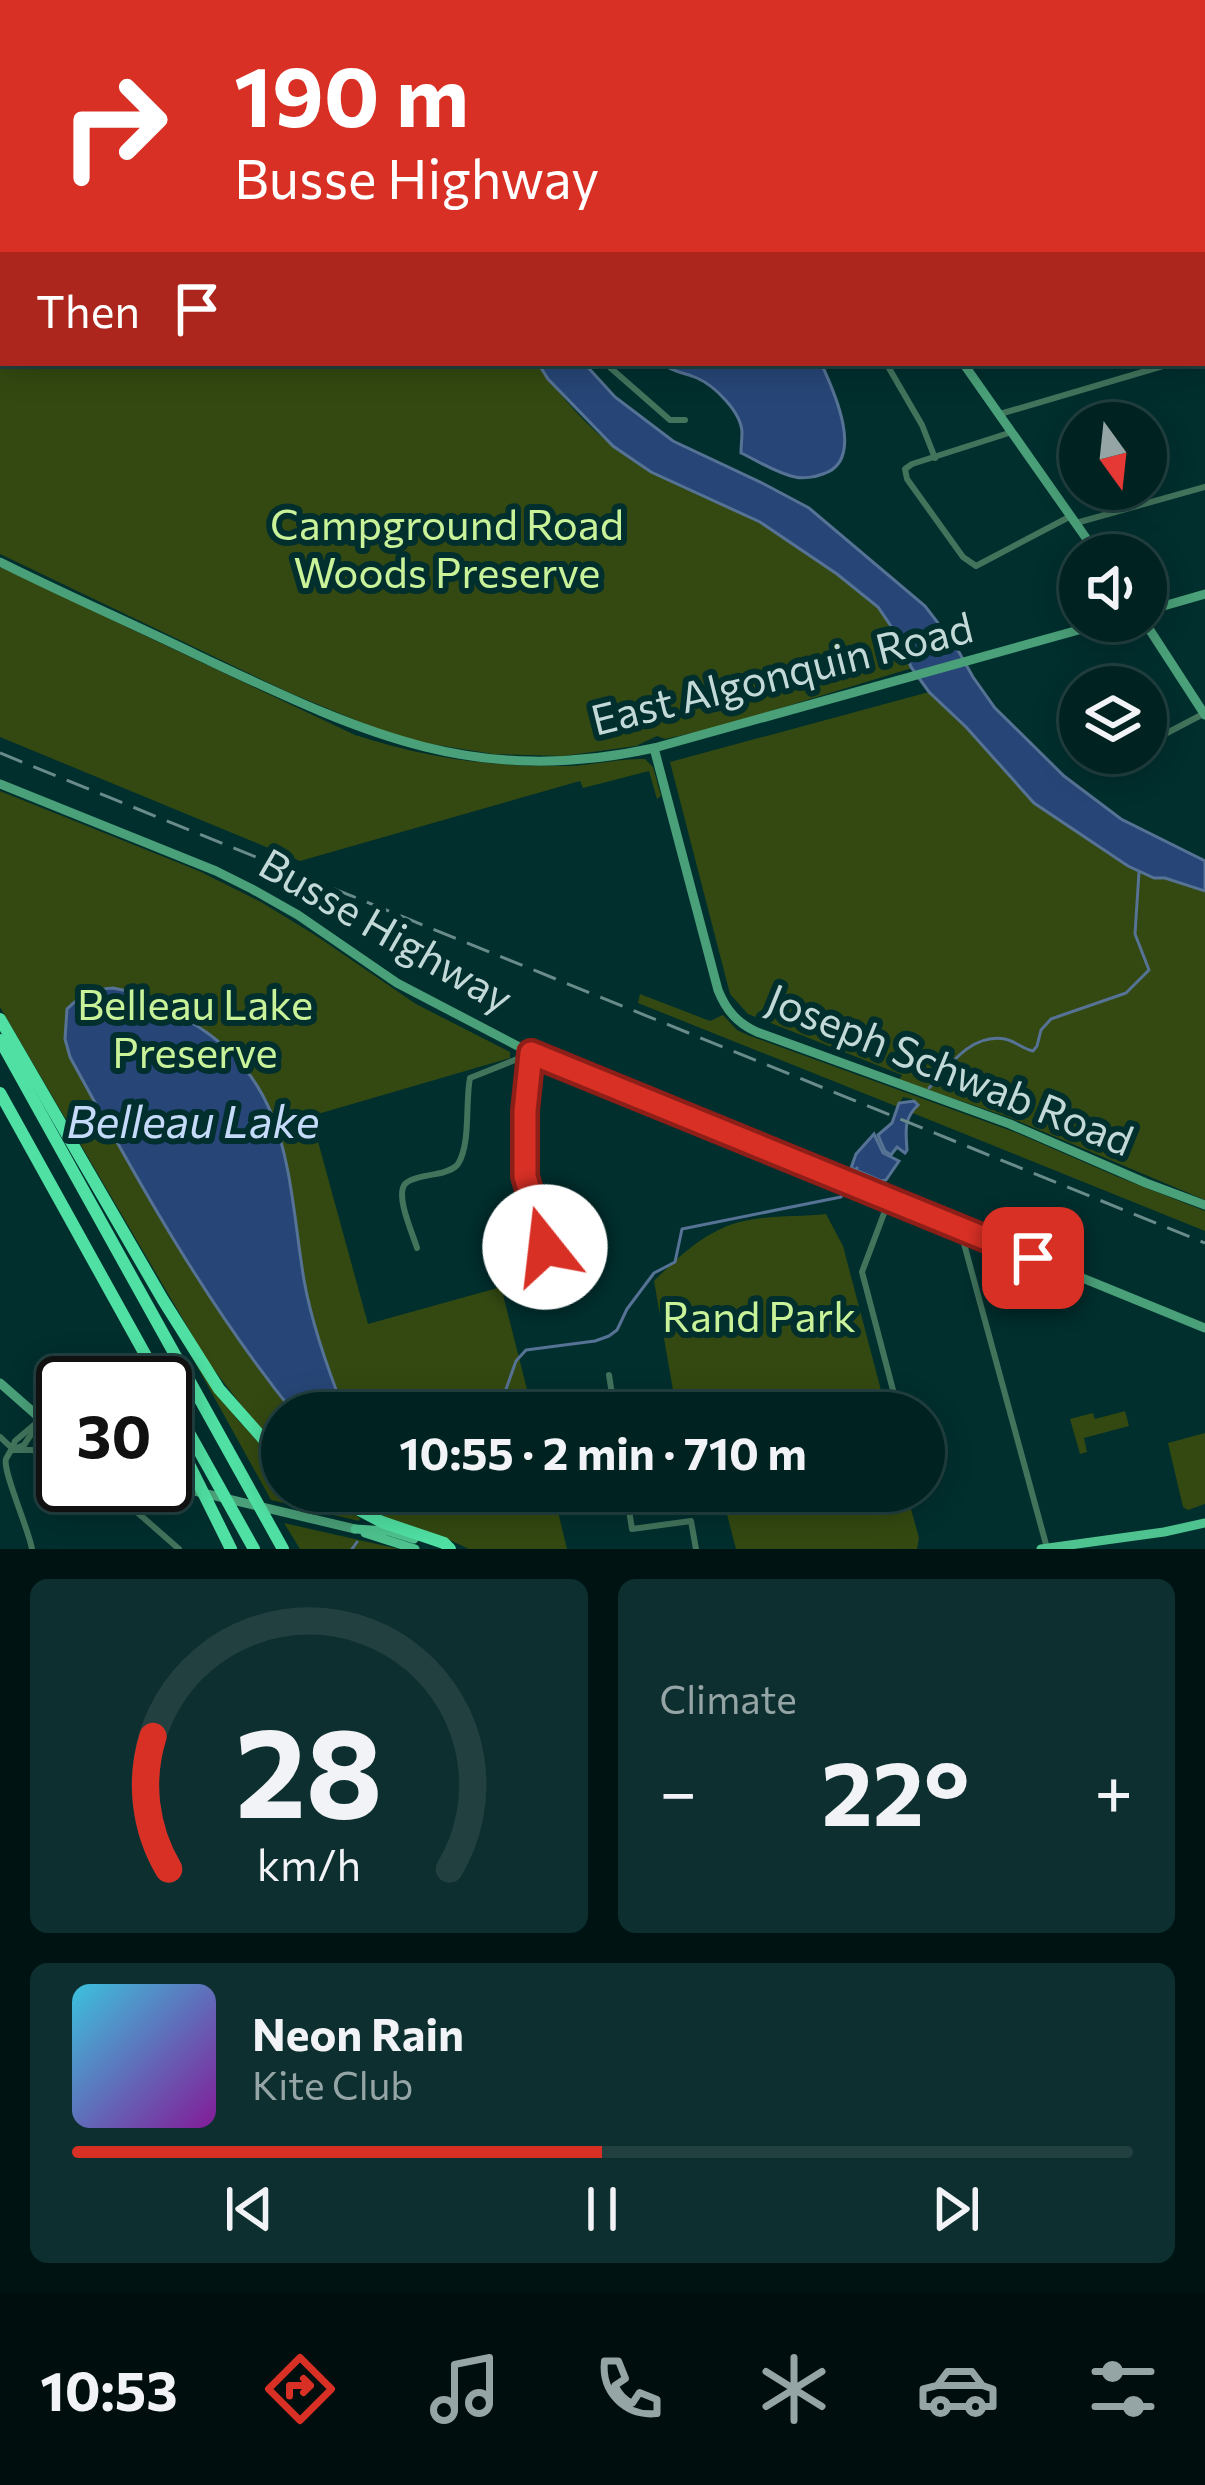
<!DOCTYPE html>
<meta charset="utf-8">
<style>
body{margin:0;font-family:Commissioner,sans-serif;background:#0e2f2f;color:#f1f3f6;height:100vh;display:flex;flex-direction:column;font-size:45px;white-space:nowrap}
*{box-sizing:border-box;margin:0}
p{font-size:39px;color:#95a4a5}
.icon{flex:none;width:66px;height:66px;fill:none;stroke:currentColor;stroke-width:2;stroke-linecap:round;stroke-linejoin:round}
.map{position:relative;height:1549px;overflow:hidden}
.drawer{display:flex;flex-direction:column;gap:30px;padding:30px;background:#001313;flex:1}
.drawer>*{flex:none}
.hud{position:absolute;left:0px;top:0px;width:1206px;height:366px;box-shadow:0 6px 30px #0003,0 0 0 3px #224040;background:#d93025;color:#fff;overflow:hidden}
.needle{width:78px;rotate:165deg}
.tools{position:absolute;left:1059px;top:402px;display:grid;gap:24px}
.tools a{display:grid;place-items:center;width:108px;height:108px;border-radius:50%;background:#002322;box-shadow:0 6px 30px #0003,0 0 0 3px #224040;font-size:60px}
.speed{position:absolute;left:36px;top:1356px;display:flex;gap:24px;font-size:60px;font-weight:700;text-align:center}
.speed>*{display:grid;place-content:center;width:156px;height:156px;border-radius:50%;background:#002322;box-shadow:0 6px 30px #0003,0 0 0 3px #224040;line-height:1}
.speed .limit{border:6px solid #111;border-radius:18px;background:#fff;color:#111}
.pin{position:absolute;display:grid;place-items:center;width:102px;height:102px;color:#fff;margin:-51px;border-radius:24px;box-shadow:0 6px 18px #0006}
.me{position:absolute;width:132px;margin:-66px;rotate:344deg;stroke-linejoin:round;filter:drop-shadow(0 0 9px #0008)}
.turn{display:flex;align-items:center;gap:42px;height:252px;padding:0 36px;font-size:54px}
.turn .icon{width:156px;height:156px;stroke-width:2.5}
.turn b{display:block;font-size:84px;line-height:102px}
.then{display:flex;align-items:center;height:114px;padding:0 36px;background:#0003;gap:24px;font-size:45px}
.big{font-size:90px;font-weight:700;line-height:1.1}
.drawer .card{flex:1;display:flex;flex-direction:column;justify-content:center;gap:18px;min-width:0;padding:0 42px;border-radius:18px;background:#0e2f2f}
.drawer .dial{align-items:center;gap:0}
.dial svg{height:312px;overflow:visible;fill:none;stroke:#224040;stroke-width:7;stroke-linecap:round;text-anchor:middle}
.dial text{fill:#f1f3f6;stroke:none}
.song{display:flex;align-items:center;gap:36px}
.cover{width:144px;height:144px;border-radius:18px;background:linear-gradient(135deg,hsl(190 70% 55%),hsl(290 70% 35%))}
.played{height:12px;border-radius:6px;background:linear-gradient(90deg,#d93025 50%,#224040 50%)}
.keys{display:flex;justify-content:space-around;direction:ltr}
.heat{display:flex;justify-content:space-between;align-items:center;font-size:66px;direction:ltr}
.drawer .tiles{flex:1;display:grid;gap:30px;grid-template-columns:1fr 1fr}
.card:last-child{grid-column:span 2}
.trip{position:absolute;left:261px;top:1392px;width:684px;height:120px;border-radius:60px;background:#002322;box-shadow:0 6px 30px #0003,0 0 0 3px #224040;font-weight:700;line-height:120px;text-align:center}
.tabs{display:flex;height:192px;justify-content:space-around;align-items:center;background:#000e0e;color:#95a4a5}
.tabs .icon{width:84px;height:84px}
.tabs .selected{color:#d93025}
.tabs b{font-size:54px;color:#f1f3f6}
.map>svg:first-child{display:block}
.green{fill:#334911}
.water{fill:#274677;stroke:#567294;stroke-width:3}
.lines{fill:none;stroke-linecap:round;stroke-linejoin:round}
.stream{stroke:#567294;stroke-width:3}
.street{stroke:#42745c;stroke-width:6}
.secondary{stroke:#4aa079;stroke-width:9}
.primary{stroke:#4ec28f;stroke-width:9}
.highway{stroke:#50e0a3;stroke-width:12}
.rail{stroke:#698b8a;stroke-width:3;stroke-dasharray:24 12;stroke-linecap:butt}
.route-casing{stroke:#8d1f18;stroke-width:30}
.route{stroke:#d93025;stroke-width:21}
.labels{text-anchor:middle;stroke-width:12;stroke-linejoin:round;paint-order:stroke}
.park-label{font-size:42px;fill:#c9f299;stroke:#002f2e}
.street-label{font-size:42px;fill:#c2d9d8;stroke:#002f2e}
.water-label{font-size:45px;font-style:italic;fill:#c6dafa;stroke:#002f2e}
</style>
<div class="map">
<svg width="1205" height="1549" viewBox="0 0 1205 1549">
<rect width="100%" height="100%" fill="#002f2e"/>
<!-- green -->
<g class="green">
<polygon points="0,0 437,0 431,3 3,3 3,88 0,88"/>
<path d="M3,105V363H538C565,405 607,448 651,472C683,490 719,503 753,519C784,534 860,585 881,611C895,629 904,648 912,668L719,727L665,739L657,736L636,746L563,756L493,754L425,743L382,731L288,692L0,554V106Z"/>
<path d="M0,567L355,735C431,759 490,767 569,766C594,765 620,758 645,759L653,767L661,796L657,799L649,771L583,788L580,781L300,861L0,737Z"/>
<polygon points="929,692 966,727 1034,803 1128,866 1154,878 1164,878 1205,891 1205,1200 1008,1117 899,1080 902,1075 748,1014 730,994 670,762"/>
<polygon points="0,791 199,871 261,902 315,935 416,1004 510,1052 510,1058 311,1116 368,1324 501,1287 533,1413 282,1413 282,1450 248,1414 208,1362 0,1007"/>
<polygon points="640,994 710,1021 723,1015 737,1030 750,1036 1017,1133 1118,1177 1205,1211 1205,1231 910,1112 917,1105 912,1099 903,1097 898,1107 638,1003"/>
<path d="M826,1214L843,1246L887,1413H677L654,1281C680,1255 711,1226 749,1220C774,1215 801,1217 826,1214Z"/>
<polygon points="188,1350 237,1419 282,1466 282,1491 312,1491 360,1518 359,1521 271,1500"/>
<polygon points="1125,1411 1129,1426 1084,1438 1087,1452 1080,1454 1070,1419 1093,1413 1095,1419"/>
<polygon points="1205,1433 1205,1504 1188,1510 1183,1507 1168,1443"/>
<polygon points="332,1491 553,1491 567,1549 469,1549 441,1536 383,1518 383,1512 374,1511"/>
<polygon points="721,1491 906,1491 919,1538 917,1549 736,1549"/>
<polygon points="284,1523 399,1549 300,1549"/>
</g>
<!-- water -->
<g class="water">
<polygon points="538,363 584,363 615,397 673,441 764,484 809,508 925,606 955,645 973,677 995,708 1064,776 1121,819 1205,861 1205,891 1165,878 1154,878 1128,866 1034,803 966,727 929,692 911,667 901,641 878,607 837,574 760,522 651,472 613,446 548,379"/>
<path d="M661,363H821C834,391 866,461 823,474C815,477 803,479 795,477C776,473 758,461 741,453C741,446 742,439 742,432C741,412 715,386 697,378C684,372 676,374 661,363Z"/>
<path d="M113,988C142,993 164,1006 189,1021C292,1081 287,1176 304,1280C312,1325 328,1370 345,1413H294C206,1304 137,1180 70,1057L65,1039L67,1009C81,995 93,989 113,988Z"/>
<path d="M914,1101L918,1105C903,1119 906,1132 907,1150L905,1153L897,1147L891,1155L885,1151L878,1135L892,1123L899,1103Z"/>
<polygon points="874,1134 883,1153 899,1161 886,1180 881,1181 851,1168 856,1154"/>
</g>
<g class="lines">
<!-- stream -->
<g class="stream">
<path d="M929,1088C949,1066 971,1033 1005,1039C1015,1041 1023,1049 1033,1051L1037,1046L1041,1030L1051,1019L1126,993L1149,970L1135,934L1139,872"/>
<polyline points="474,1411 498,1399 505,1392 516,1361 526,1350 595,1341 609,1336 617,1330 627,1309 654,1273 675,1262 682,1229 841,1197 857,1168"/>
<polyline points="377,1512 395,1491"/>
<polyline points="352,1549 357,1542"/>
</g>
<!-- street -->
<g class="street">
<polyline points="892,0 893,3"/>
<polyline points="1113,0 1114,3"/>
<polyline points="1203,4 1205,3"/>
<polyline points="1203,154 1205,154"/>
<polyline points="1203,354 1205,354"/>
<polyline points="605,363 670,420 685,420"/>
<polyline points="886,363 922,425 935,458"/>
<polyline points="1000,414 1173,363"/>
<polyline points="1012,432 912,464 905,469 907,479 963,557 976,566 1071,516"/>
<polyline points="1076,523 1205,487"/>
<polyline points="1146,744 1205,713"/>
<polyline points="1122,757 1130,753"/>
<path d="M531,1053C522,1133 519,1217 563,1289"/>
<polyline points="889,1200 862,1272 899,1413"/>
<polyline points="960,1229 1047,1548"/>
<path d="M417,1248C413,1234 395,1196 405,1184C411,1177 432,1175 441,1173C449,1170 453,1170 458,1164C471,1143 465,1103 470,1078L530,1054"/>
<polyline points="609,1375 615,1413"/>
<polyline points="0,1437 14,1450"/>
<polyline points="17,1448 24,1445 36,1427"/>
<polyline points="14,1450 32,1450 63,1461"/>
<polyline points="106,1485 179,1549"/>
<polyline points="626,1491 632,1529 691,1521 696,1549"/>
<polyline points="139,1513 146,1485"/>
<path d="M32,1549C29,1530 2,1470 6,1459C9,1453 13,1448 15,1441L41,1419"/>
</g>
<!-- secondary -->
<g class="secondary">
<polyline points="705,0 707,3"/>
<polyline points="454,3 459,0"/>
<polyline points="0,101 3,100"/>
<polyline points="963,363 1098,555"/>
<path d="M0,562C66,595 133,624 199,656C359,731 472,788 654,748L1111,621"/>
<polyline points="1146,611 1205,594"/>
<polyline points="1144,621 1205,715"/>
<path d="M654,748L718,990C726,1010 737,1023 757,1032L1010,1124L1146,1183L1205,1205"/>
<polyline points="0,784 216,871 252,889 298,915 397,983 531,1053 1205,1328"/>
<polyline points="0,1383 41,1419 63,1435"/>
<polyline points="165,1484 355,1529"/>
</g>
<!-- primary -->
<g class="primary">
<polyline points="355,1529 388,1531 414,1539"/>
<polyline points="365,1533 415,1549"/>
<polyline points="1041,1549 1164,1532 1205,1523"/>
</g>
<!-- highway -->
<g class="highway">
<polyline points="0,1019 163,1300 219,1389 282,1460"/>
<polyline points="0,1040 283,1549"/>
<polyline points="0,1093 161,1383"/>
<polyline points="165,1390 254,1549"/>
<polyline points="179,1420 181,1448 231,1549"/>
<polyline points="323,1491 382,1522 444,1543 450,1549"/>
</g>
<!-- rail -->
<polyline class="rail" points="0,753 1205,1243"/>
</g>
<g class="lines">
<!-- route casing -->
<g class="route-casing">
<polyline id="route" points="545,1247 525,1176 525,1111 531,1053 1033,1258"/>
</g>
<!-- route -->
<use href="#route" class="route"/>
</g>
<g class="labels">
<!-- park labels -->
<g class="park-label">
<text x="447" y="540">Campground Road<tspan x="447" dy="48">Woods Preserve</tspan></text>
<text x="195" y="1020">Belleau Lake<tspan x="195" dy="48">Preserve</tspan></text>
<text x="759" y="1332">Rand Park</text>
</g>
<!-- street labels -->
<g class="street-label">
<text transform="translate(782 674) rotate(-14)" y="15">East Algonquin Road</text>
<text transform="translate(386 931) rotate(30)" y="15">Busse Highway</text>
<text transform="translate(950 1070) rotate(22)" y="15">Joseph Schwab Road</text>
</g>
<!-- water labels -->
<g class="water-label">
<text x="193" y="1138">Belleau Lake</text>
</g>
</g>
</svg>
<div class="tools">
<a><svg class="needle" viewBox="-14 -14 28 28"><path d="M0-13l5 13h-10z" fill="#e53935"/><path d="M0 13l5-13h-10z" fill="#95a4a5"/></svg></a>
<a><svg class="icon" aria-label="sound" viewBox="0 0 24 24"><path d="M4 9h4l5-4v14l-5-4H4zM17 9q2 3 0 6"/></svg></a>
<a><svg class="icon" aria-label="layers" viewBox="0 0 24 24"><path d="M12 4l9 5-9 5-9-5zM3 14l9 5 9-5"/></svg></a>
</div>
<div class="speed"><div class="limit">30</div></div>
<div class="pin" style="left:1033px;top:1258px;background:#d93025"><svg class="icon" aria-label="arrive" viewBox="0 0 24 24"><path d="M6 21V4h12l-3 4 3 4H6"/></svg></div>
<svg class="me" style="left:545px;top:1247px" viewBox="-20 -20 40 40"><circle r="19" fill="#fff"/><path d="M0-13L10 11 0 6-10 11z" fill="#d93025"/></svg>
<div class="trip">10:55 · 2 min · 710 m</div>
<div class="hud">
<div class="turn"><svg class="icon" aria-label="right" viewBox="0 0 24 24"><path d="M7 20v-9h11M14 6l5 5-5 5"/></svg><div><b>190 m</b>Busse Highway</div></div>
<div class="then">Then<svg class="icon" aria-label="arrive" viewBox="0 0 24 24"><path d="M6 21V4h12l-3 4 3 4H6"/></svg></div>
</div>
</div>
<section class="drawer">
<div class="tiles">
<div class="card dial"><svg viewBox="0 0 100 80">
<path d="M14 69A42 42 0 1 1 86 69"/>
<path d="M14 69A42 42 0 0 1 10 35" stroke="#d93025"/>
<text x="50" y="56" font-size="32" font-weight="700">28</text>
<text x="50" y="72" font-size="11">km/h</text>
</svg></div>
<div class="card"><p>Climate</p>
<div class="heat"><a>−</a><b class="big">22°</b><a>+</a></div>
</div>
<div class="card">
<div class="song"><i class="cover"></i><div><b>Neon Rain</b><p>Kite Club</p></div></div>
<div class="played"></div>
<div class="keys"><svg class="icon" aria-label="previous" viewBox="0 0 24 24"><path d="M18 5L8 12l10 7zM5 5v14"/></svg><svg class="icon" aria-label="pause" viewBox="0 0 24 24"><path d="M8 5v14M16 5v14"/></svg><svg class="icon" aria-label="next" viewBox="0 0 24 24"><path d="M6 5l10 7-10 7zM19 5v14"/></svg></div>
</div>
</div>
</section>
<nav class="tabs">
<b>10:53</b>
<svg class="icon selected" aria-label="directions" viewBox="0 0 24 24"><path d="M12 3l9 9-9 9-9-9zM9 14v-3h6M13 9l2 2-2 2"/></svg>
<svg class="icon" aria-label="music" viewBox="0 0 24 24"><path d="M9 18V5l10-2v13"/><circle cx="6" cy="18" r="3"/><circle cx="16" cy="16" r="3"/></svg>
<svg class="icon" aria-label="phone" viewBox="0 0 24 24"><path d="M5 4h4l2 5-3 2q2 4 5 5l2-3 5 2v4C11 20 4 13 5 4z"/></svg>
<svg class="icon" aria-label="climate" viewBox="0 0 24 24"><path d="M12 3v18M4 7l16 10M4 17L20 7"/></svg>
<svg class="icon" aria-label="car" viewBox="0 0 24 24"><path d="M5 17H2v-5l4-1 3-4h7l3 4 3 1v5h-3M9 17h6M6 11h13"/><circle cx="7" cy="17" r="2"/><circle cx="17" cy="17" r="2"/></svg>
<svg class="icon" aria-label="filters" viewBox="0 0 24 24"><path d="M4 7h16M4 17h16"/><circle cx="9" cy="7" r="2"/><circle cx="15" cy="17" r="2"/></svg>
</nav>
